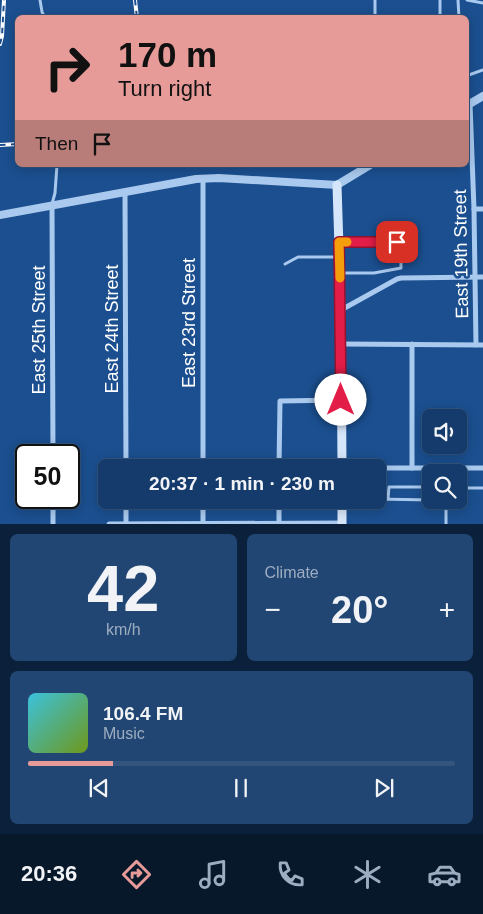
<!DOCTYPE html>
<meta charset="utf-8">
<style>
body{margin:0;font-family:Helvetica,sans-serif;background:#214673;color:#f1f3f6;height:100vh;display:flex;flex-direction:column;font-size:19px;white-space:nowrap}
*{box-sizing:border-box;margin:0}
p{font-size:16px;color:#9dadc1}
.icon{flex:none;width:28px;height:28px;fill:none;stroke:currentColor;stroke-width:2;stroke-linecap:round;stroke-linejoin:round}
.map{position:relative;height:524px;overflow:hidden}
.details{display:flex;flex-direction:column;gap:10px;padding:10px;background:#0b203b;flex:1}
.details>*{flex:none}
.banner{position:absolute;left:15px;top:15px;width:454px;height:152px;border-radius:8px;box-shadow:0 2px 12px #0003,0 0 0 1px #33557e;background:#e69b98;color:#111;overflow:hidden}
.fabs{position:absolute;left:422px;top:409px;display:grid;gap:10px}
.fabs a{display:grid;place-items:center;width:45px;height:45px;border-radius:8px;background:#143b6b;box-shadow:0 2px 12px #0003,0 0 0 1px #33557e;font-size:25px}
.speed{position:absolute;left:15px;top:444px;display:flex;gap:10px;font-size:25px;font-weight:700;text-align:center}
.speed>*{display:grid;place-content:center;width:65px;height:65px;border-radius:50%;background:#143b6b;box-shadow:0 2px 12px #0003,0 0 0 1px #33557e;line-height:1}
.speed .limit{border:2px solid #111;border-radius:8px;background:#fff;color:#111}
.pin{position:absolute;display:grid;place-items:center;width:42px;height:42px;color:#fff;margin:-21px;border-radius:10px;box-shadow:0 2px 8px #0006}
.me{position:absolute;width:55px;margin:-28px;rotate:0deg;stroke-linejoin:round;filter:drop-shadow(0 0 4px #0008)}
.turn{display:flex;align-items:center;gap:18px;height:105px;padding:0 20px;font-size:22px}
.turn .icon{width:65px;height:65px;stroke-width:2.5}
.turn b{display:block;font-size:35px;line-height:42px}
.then{display:flex;align-items:center;height:48px;padding:0 20px;background:#0003;gap:10px;font-size:19px}
.big{font-size:38px;font-weight:800;line-height:1.1}
.details .card{flex:1;display:flex;flex-direction:column;justify-content:center;gap:8px;min-width:0;padding:0 18px;border-radius:8px;background:#214673}
.details .dial{align-items:center;gap:0}
.dial b{font-size:65px;line-height:1}
.song{display:flex;align-items:center;gap:15px}
.cover{width:60px;height:60px;border-radius:8px;background:linear-gradient(135deg,hsl(190 70% 55%),hsl(80 70% 35%))}
.played{height:5px;border-radius:2px;background:linear-gradient(90deg,#e69b98 20%,#33557e 20%)}
.keys{display:flex;justify-content:space-around;direction:ltr}
.heat{display:flex;justify-content:space-between;align-items:center;font-size:28px;direction:ltr}
.details .tiles{flex:1;display:grid;gap:10px;grid-template-columns:1fr 1fr}
.card:last-child{grid-column:span 2}
.trip{position:absolute;left:98px;top:459px;width:288px;height:50px;border-radius:8px;background:#143b6b;box-shadow:0 2px 12px #0003,0 0 0 1px #33557e;font-weight:800;line-height:50px;text-align:center}
.menu{display:flex;height:80px;justify-content:space-around;align-items:center;background:#08182b;color:#9dadc1}
.menu .icon{width:35px;height:35px}
.menu .active{color:#e69b98}
.menu b{font-size:22px;color:#f1f3f6}
.map>svg:first-child{display:block}
.lines{fill:none;stroke-linecap:round;stroke-linejoin:round}
.service{stroke:#a9c9ee;stroke-width:3}
.minor{stroke:#a9c9ee;stroke-width:5}
.tertiary{stroke:#a9c9ee;stroke-width:8}
.secondary{stroke:#d6e6fa;stroke-width:9}
.rail-casing{stroke:#fff;stroke-width:4}
.rail{stroke:#1b4f8f;stroke-width:2;stroke-dasharray:5.5;stroke-linecap:butt}
.route-casing{stroke:#92132f;stroke-width:12}
.route{stroke:#e11d48;stroke-width:9}
.slow{stroke:#f59e0b;stroke-width:9}
.labels{text-anchor:middle;stroke-width:5;stroke-linejoin:round;paint-order:stroke}
.street-label{font-size:18px;fill:#fff;stroke:#1b4f8f}
</style>
<div class="map">
<svg width="483" height="524" viewBox="0 0 483 524">
<rect width="100%" height="100%" fill="#1b4f8f"/>
<g class="lines">
<!-- service -->
<g class="service">
<polyline points="40,0 42,12 45,18"/>
<polyline points="375,0 375,18"/>
<polyline points="458,0 459,18"/>
<polyline points="467,0 483,3"/>
<polyline points="440,18 440,0"/>
<polyline points="466,76 483,70"/>
<polyline points="52,204 55,193 57,165"/>
<polyline points="340,242 397,242 400,243 401,246 401,268 374,273 341,273"/>
<polyline points="285,264 298,257 339,257"/>
<polyline points="459,488 483,488"/>
<polyline points="376,499 431,500"/>
<polyline points="388,499 389,487 431,487"/>
<polyline points="440,500 446,500 446,524"/>
</g>
<!-- minor -->
<g class="minor">
<polyline points="470,104 474,209 476,345"/>
<polyline points="203,178 203,468"/>
<polyline points="125,191 126,468"/>
<polyline points="52,205 53,455"/>
<polyline points="474,209 483,209"/>
<polyline points="341,310 397,279 401,278 483,277"/>
<polyline points="341,344 483,345"/>
<polyline points="412,344 412,468"/>
<polyline points="279,468 280,401 341,400"/>
<polyline points="376,468 483,468"/>
<polyline points="53,498 53,524"/>
<polyline points="126,500 126,524"/>
<polyline points="109,524 342,523"/>
<polyline points="203,524 203,500"/>
<polyline points="279,524 279,500"/>
</g>
<!-- tertiary -->
<g class="tertiary">
<polyline points="466,106 483,96"/>
<polyline points="0,215 196,179 219,178 337,185 370,165"/>
</g>
<!-- secondary -->
<g class="secondary">
<polyline points="337,185 341,310 342,468"/>
<polyline points="342,500 342,524"/>
</g>
<!-- rail casing -->
<g class="rail-casing">
<g id="rail">
<polyline points="135,0 137,18"/>
<polyline points="0,44 2,36 4,0"/>
<polyline points="0,145 18,144"/>
</g>
</g>
<!-- rail -->
<use href="#rail" class="rail"/>
</g>
<g class="lines">
<!-- route casing -->
<g class="route-casing">
<polyline id="route" points="341,400 339,242 397,242"/>
</g>
<!-- route -->
<use href="#route" class="route"/>
<!-- slow -->
<polyline class="slow" points="340,278 339,242 347,242"/>
</g>
<g class="labels">
<!-- street labels -->
<g class="street-label">
<text transform="translate(461 254) rotate(-91)" y="6">East 19th Street</text>
<text transform="translate(189 323) rotate(-90)" y="6">East 23rd Street</text>
<text transform="translate(112 329) rotate(-90)" y="6">East 24th Street</text>
<text transform="translate(39 330) rotate(-90)" y="6">East 25th Street</text>
</g>
</g>
</svg>
<div class="fabs">
<a><svg class="icon" aria-label="sound" viewBox="0 0 24 24"><path d="M4 9h4l5-4v14l-5-4H4zM17 9q2 3 0 6"/></svg></a>
<a><svg class="icon" aria-label="search" viewBox="0 0 24 24"><circle cx="10" cy="10" r="6"/><path d="M15 15l6 6"/></svg></a>
</div>
<div class="speed"><div class="limit">50</div></div>
<div class="pin" style="left:397px;top:242px;background:#d93025"><svg class="icon" aria-label="arrive" viewBox="0 0 24 24"><path d="M6 21V4h12l-3 4 3 4H6"/></svg></div>
<svg class="me" style="left:341px;top:400px" viewBox="-20 -20 40 40"><circle r="19" fill="#fff"/><path d="M0-13L10 11 0 6-10 11z" fill="#e11d48"/></svg>
<div class="trip">20:37 · 1 min · 230 m</div>
<div class="banner">
<div class="turn"><svg class="icon" aria-label="right" viewBox="0 0 24 24"><path d="M7 20v-9h11M14 6l5 5-5 5"/></svg><div><b>170 m</b>Turn right</div></div>
<div class="then">Then<svg class="icon" aria-label="arrive" viewBox="0 0 24 24"><path d="M6 21V4h12l-3 4 3 4H6"/></svg></div>
</div>
</div>
<section class="details">
<div class="tiles">
<div class="card dial"><b>42</b><p>km/h</p></div>
<div class="card"><p>Climate</p>
<div class="heat"><a>−</a><b class="big">20°</b><a>+</a></div>
</div>
<div class="card">
<div class="song"><i class="cover"></i><div><b>106.4 FM</b><p>Music</p></div></div>
<div class="played"></div>
<div class="keys"><svg class="icon" aria-label="previous" viewBox="0 0 24 24"><path d="M18 5L8 12l10 7zM5 5v14"/></svg><svg class="icon" aria-label="pause" viewBox="0 0 24 24"><path d="M8 5v14M16 5v14"/></svg><svg class="icon" aria-label="next" viewBox="0 0 24 24"><path d="M6 5l10 7-10 7zM19 5v14"/></svg></div>
</div>
</div>
</section>
<nav class="menu">
<b>20:36</b>
<svg class="icon active" aria-label="directions" viewBox="0 0 24 24"><path d="M12 3l9 9-9 9-9-9zM9 14v-3h6M13 9l2 2-2 2"/></svg>
<svg class="icon" aria-label="music" viewBox="0 0 24 24"><path d="M9 18V5l10-2v13"/><circle cx="6" cy="18" r="3"/><circle cx="16" cy="16" r="3"/></svg>
<svg class="icon" aria-label="phone" viewBox="0 0 24 24"><path d="M5 4h4l2 5-3 2q2 4 5 5l2-3 5 2v4C11 20 4 13 5 4z"/></svg>
<svg class="icon" aria-label="climate" viewBox="0 0 24 24"><path d="M12 3v18M4 7l16 10M4 17L20 7"/></svg>
<svg class="icon" aria-label="car" viewBox="0 0 24 24"><path d="M5 17H2v-5l4-1 3-4h7l3 4 3 1v5h-3M9 17h6M6 11h13"/><circle cx="7" cy="17" r="2"/><circle cx="17" cy="17" r="2"/></svg>
</nav>
